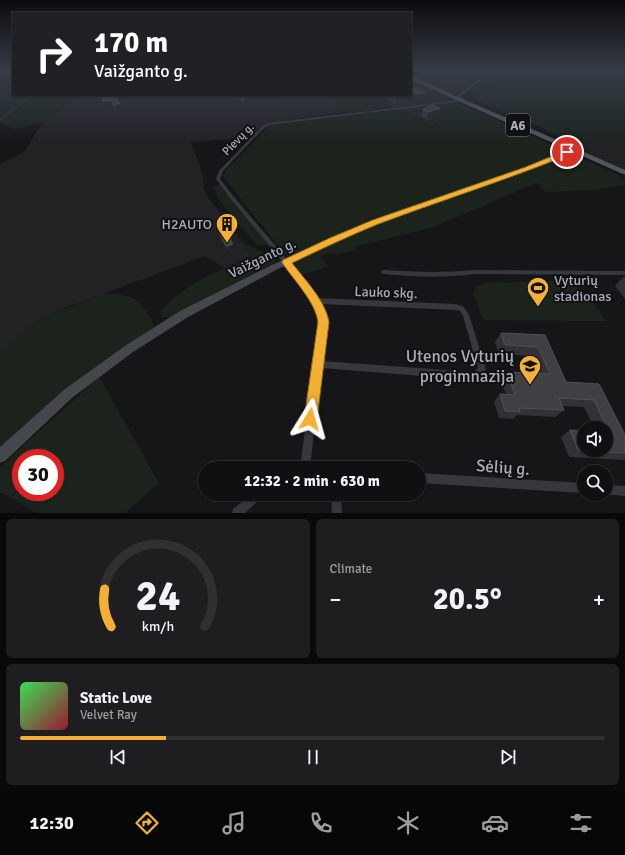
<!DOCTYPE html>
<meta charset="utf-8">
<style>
body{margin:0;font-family:Signika,sans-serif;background:#1e1e20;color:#f1f3f6;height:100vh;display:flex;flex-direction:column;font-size:15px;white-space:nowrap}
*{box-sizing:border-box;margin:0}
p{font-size:13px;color:#9c9d9f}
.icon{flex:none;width:22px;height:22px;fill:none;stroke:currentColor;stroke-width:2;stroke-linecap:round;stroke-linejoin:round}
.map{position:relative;height:513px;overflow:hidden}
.side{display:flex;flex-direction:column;gap:6px;padding:6px;background:#09090a;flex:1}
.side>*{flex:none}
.guide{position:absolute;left:12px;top:12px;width:400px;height:84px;border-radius:0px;box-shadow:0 1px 3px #0004,0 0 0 1px #303032;background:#202124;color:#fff;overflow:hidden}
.fabs{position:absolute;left:577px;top:421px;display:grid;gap:8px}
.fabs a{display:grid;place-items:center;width:36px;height:36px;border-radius:50%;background:#101012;box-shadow:0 1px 3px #0004,0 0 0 1px #303032;font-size:20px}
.speed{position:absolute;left:12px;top:449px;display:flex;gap:8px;font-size:20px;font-weight:700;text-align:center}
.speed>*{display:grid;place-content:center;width:52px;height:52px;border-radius:50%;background:#101012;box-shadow:0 1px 3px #0004,0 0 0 1px #303032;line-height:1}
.speed .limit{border:6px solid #d22;background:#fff;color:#111}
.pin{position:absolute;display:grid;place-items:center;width:34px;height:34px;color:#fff;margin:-17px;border:2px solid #fff;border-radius:50%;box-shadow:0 1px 4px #0007}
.me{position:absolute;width:44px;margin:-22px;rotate:8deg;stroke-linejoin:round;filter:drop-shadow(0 0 3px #0008)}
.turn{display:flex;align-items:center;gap:14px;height:84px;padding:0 16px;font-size:18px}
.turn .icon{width:52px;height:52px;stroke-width:2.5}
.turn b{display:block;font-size:28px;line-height:34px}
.big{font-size:30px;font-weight:700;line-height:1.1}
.side .tile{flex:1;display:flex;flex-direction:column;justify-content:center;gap:6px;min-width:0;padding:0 14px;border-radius:6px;background:#1e1e20}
.side .dial{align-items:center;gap:0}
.dial svg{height:104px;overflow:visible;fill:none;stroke:#303032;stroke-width:7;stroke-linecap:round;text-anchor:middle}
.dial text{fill:#f1f3f6;stroke:none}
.song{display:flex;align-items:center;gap:12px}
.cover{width:48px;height:48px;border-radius:6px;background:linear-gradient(135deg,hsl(130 70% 55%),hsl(350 70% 35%))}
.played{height:4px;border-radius:2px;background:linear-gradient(90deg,#f2b134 25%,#303032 25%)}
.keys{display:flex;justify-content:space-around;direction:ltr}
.heat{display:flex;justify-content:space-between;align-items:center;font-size:22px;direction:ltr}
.side .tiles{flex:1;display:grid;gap:6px;grid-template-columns:1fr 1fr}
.tile:last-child{grid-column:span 2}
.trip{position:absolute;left:198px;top:461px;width:228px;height:40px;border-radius:20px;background:#101012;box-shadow:0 1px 3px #0004,0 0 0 1px #303032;font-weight:700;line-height:40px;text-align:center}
.tabs{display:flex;height:64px;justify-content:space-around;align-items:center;background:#060607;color:#9c9d9f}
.tabs .icon{width:28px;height:28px}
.tabs .active{color:#f2b134}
.tabs b{font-size:18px;color:#f1f3f6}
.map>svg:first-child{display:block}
.built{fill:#222225}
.green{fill:#1c231d;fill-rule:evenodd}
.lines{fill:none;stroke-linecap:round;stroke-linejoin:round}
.stream{stroke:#2c353c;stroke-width:1}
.street{fill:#37383d;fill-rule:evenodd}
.secondary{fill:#45474d;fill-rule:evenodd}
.primary{fill:#53555c;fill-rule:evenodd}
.wall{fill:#323236}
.shaded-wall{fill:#212124}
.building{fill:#3f3f44;stroke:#4f5156}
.route{fill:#f2b134;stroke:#9d7322}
.labels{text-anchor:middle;stroke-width:4;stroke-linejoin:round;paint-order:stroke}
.far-street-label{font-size:12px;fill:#a8adb8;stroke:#111113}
.shield{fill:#111113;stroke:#7b7e86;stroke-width:1}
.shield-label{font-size:13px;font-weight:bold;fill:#a8adb8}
.poi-label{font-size:14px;fill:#a8adb8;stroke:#111113;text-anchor:end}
.street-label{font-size:14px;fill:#a8adb8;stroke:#111113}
.near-poi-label{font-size:17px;fill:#a8adb8;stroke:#111113;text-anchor:end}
.near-street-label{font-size:17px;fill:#a8adb8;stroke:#111113}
</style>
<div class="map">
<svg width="625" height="513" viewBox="0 0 625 513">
<rect width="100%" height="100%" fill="#161618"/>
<!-- built -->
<g class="built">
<polygon points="411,71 490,71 486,75 456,94 451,94 411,77"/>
<polygon points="411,82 458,103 436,106 449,116 449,118 434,125 441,128 439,130 401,110 392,110 382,96 379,95 411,95"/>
<polygon points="77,95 325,95 336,102 344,112 269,123 259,128 251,137 191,142 203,175 204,189 208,197 250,253 248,259 224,268 205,256 62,309 34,323 0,354 0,164 24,152 43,122"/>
<polygon points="625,139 625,170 570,147 583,142"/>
</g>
<!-- green -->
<g class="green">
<polygon points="0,71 13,71 13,95 77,95 43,122 14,129 0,123"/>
<polygon points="495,71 625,71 625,139 583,142 576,144 545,131 547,130 479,102 471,93 479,87 493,88 487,78"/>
<polygon points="325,95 348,95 351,97 379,95 381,96 389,107 361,112 344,112 336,102"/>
<polygon points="458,103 617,174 625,179 625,185 596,190 545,192 539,188 542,186 536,183 434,227 354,247 355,250 336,255 334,252 321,256 328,267 301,275 223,176 227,169 270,125 399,110 439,130 441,128 434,124 449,118 449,116 434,107 436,106"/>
<polygon points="221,185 270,245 259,245 255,243 218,199 213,186"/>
<path d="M236,233L246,244L266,254L276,253V261L271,266L172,318L163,317L161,311C183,285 217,271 248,259L250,253Z"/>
<path d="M557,281C584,286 592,299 606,321L484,320L473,293L475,288L485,283Z"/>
<path d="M103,294C122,294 134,294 146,311C149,317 153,321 154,328L0,451V354L21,333L43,317Z"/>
<path d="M99,377L159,483L125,513H37L0,492V467ZM21,458H55V492H21Z"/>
</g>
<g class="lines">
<!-- stream -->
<polyline class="stream" points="0,120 33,95"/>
<!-- street -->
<g class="street">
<path d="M490,71H494L461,96L456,102L451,103L270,125L263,129L223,171L220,179C251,220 288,256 316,298L456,304L464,307L469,315L486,369L481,377L473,380L321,368L310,468H300L319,322C316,306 305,293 296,280C271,245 241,214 216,179L219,171L261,127L268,123L451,101L454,100L459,94ZM320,304L456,310L460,311L463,316L478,368L475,371L473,372L322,361L327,322L324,312Z"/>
<path d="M382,270H384C414,272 444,273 474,270L625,271V275L474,274C444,278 414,277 384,274H382L381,272Z"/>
<polygon points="419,473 584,483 584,493 419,483"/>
<polygon points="606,485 625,486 625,496 604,494 606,494"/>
<polygon points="252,494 264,494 262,497 245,513 232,513 233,509"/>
<polygon points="331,494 341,494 342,513 332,513"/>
</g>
<!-- secondary -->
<polygon class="secondary" points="573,147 576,149 575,150 531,169 379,224 336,242 278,269 188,317 133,352 73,397 5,461 0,463 0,447 65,389 125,346 180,311 272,265 330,238 373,220 527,167"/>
<!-- primary -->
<polygon class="primary" points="411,76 625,170 625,175 411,80"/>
</g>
<!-- wall -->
<g class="wall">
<polygon points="451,71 484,71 482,74 473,80"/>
<polygon points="100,95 114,95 123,111 117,112 113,108 107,109 102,100"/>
<polygon points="233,95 280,95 245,104"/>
<polygon points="386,95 411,95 423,102 395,105"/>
<polygon points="440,108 438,116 427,120 421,116 423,109"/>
<polygon points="220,234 235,250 229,252 221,240"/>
<polygon points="623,277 625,277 625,299 615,286"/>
<polygon points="501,333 545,335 566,382 599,384 625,453 625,459 623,460 569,457 561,437 570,430 606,450 606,428 594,428 584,407 562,406 564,410 555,417 517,415 513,419 499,418 494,402 500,394 506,394 501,380 507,372 539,373 532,356 499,354 495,342"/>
</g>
<!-- shaded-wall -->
<g class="shaded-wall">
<polygon points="478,71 484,71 482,74 473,80 475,73"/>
<polygon points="425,93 423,102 395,105 396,96 411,95 411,94"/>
<polygon points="249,95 280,95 245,104 244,96"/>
<polygon points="111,100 113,108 107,109 104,101"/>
<polygon points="120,103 123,111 117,112 114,105"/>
<polygon points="440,108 438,116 427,120 429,112"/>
<polygon points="233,244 235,250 229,252 227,246"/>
</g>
<!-- building -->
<g class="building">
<polygon points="470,71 478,71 475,73"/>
<polygon points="411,87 425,93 411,94"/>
<polygon points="100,95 114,95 120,103 114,105 111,100 104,101"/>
<polygon points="433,105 440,108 429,112 423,109"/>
<polygon points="225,231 233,244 227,246 220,234"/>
<polygon points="501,333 545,335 566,382 599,384 625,435 625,453 578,450 570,430 584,431 584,450 606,450 606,432 609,432 594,400 559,398 564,410 519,408 520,412 505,411 500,394 515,395 507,372 550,374 538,347 505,345"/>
</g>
<!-- sky -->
<linearGradient id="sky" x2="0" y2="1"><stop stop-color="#0c0c0d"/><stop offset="0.5" stop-color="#363c48"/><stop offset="1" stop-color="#363c48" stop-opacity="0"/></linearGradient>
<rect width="625" height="143" fill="url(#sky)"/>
<!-- route -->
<path class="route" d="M567,150L570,152V154C507,180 442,200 378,224C349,236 321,249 292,263C305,280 325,300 329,322L317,419L315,424L310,426L306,424L304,419L318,322C316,303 294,280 283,264L282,262L283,260L330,238L373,220L526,167Z"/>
<!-- icons -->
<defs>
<g id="building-pin" transform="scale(1.15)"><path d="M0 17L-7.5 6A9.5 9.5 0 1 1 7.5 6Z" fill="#f2b134" stroke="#111113"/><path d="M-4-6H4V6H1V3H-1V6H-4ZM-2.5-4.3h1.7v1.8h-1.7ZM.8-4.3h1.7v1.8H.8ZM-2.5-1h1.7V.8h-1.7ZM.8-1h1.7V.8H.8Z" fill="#111"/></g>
<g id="stadium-pin" transform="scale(1.15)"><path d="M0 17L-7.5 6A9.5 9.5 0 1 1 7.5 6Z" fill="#f2b134" stroke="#111113"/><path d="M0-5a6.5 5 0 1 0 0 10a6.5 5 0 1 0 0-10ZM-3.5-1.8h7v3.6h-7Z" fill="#111"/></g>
<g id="school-pin" transform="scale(1.15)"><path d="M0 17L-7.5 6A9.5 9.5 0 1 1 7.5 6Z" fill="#f2b134" stroke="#111113"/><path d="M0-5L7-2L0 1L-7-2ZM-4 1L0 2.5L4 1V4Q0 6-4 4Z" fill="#111"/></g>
</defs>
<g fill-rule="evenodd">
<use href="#building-pin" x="227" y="224"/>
<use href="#stadium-pin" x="538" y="288"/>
<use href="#school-pin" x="530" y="366"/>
</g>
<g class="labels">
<!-- far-street labels -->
<g class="far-street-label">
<text transform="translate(238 139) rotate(-46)" y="4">Pievų g.</text>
</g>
<!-- shield labels -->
<rect class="shield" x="506" y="114" width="24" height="22" rx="3"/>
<g class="shield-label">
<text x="518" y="130">A6</text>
</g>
<!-- poi labels -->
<g class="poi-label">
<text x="212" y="229">H2AUTO</text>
<text x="554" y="285" text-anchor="start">Vyturių<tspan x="554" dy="16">stadionas</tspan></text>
</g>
<!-- street labels -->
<g class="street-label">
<text transform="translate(262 258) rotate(-26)" y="5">Vaižganto g.</text>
<text transform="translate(386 292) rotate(2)" y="5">Lauko skg.</text>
</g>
<!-- near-poi labels -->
<g class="near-poi-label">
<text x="514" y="362">Utenos Vyturių<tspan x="514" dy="20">progimnazija</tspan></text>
</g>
<!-- near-street labels -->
<g class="near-street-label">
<text transform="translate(503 467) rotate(4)" y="6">Sėlių g.</text>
</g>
</g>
</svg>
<div class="fabs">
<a><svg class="icon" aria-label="sound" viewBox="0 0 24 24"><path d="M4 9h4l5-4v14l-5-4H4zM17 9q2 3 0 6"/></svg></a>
<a><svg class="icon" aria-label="search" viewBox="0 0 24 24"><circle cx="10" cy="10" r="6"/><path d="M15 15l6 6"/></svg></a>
</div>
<div class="speed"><div class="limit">30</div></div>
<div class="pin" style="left:567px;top:152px;background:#d93025"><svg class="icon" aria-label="arrive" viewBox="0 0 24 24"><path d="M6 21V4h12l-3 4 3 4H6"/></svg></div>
<svg class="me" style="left:310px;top:419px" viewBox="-20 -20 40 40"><path d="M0-17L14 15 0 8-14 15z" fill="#f2b134" stroke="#fff" stroke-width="4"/></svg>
<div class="trip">12:32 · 2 min · 630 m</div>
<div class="guide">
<div class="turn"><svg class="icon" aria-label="right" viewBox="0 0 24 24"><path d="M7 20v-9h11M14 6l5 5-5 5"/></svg><div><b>170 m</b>Vaižganto g.</div></div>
</div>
</div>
<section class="side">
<div class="tiles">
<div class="tile dial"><svg viewBox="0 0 100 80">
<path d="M14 69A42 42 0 1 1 86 69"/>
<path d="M14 69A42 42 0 0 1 9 40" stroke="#f2b134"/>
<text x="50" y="56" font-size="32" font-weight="700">24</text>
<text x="50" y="72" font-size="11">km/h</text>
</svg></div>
<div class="tile"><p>Climate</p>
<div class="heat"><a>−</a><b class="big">20.5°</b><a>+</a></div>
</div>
<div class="tile">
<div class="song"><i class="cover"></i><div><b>Static Love</b><p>Velvet Ray</p></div></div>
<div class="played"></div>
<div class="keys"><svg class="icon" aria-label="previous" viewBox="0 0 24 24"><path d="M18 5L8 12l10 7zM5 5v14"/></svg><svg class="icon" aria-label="pause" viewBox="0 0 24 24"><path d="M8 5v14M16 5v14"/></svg><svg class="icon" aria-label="next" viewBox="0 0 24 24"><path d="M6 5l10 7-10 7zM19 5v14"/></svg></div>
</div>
</div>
</section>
<nav class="tabs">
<b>12:30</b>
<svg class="icon active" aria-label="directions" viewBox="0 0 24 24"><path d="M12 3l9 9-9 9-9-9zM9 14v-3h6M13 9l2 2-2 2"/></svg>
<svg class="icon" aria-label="music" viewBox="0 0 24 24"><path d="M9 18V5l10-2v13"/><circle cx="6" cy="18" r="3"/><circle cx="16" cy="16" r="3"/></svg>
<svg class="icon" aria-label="phone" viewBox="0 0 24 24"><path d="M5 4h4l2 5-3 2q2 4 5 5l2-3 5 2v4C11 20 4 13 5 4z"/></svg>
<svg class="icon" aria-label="climate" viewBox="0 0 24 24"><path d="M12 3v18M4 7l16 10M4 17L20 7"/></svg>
<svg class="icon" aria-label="car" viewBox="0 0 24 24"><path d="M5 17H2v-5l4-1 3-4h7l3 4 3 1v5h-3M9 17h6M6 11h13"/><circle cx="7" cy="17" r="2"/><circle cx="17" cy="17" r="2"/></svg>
<svg class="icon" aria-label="filters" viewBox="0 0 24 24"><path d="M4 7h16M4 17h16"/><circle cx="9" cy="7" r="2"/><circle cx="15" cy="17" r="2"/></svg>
</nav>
